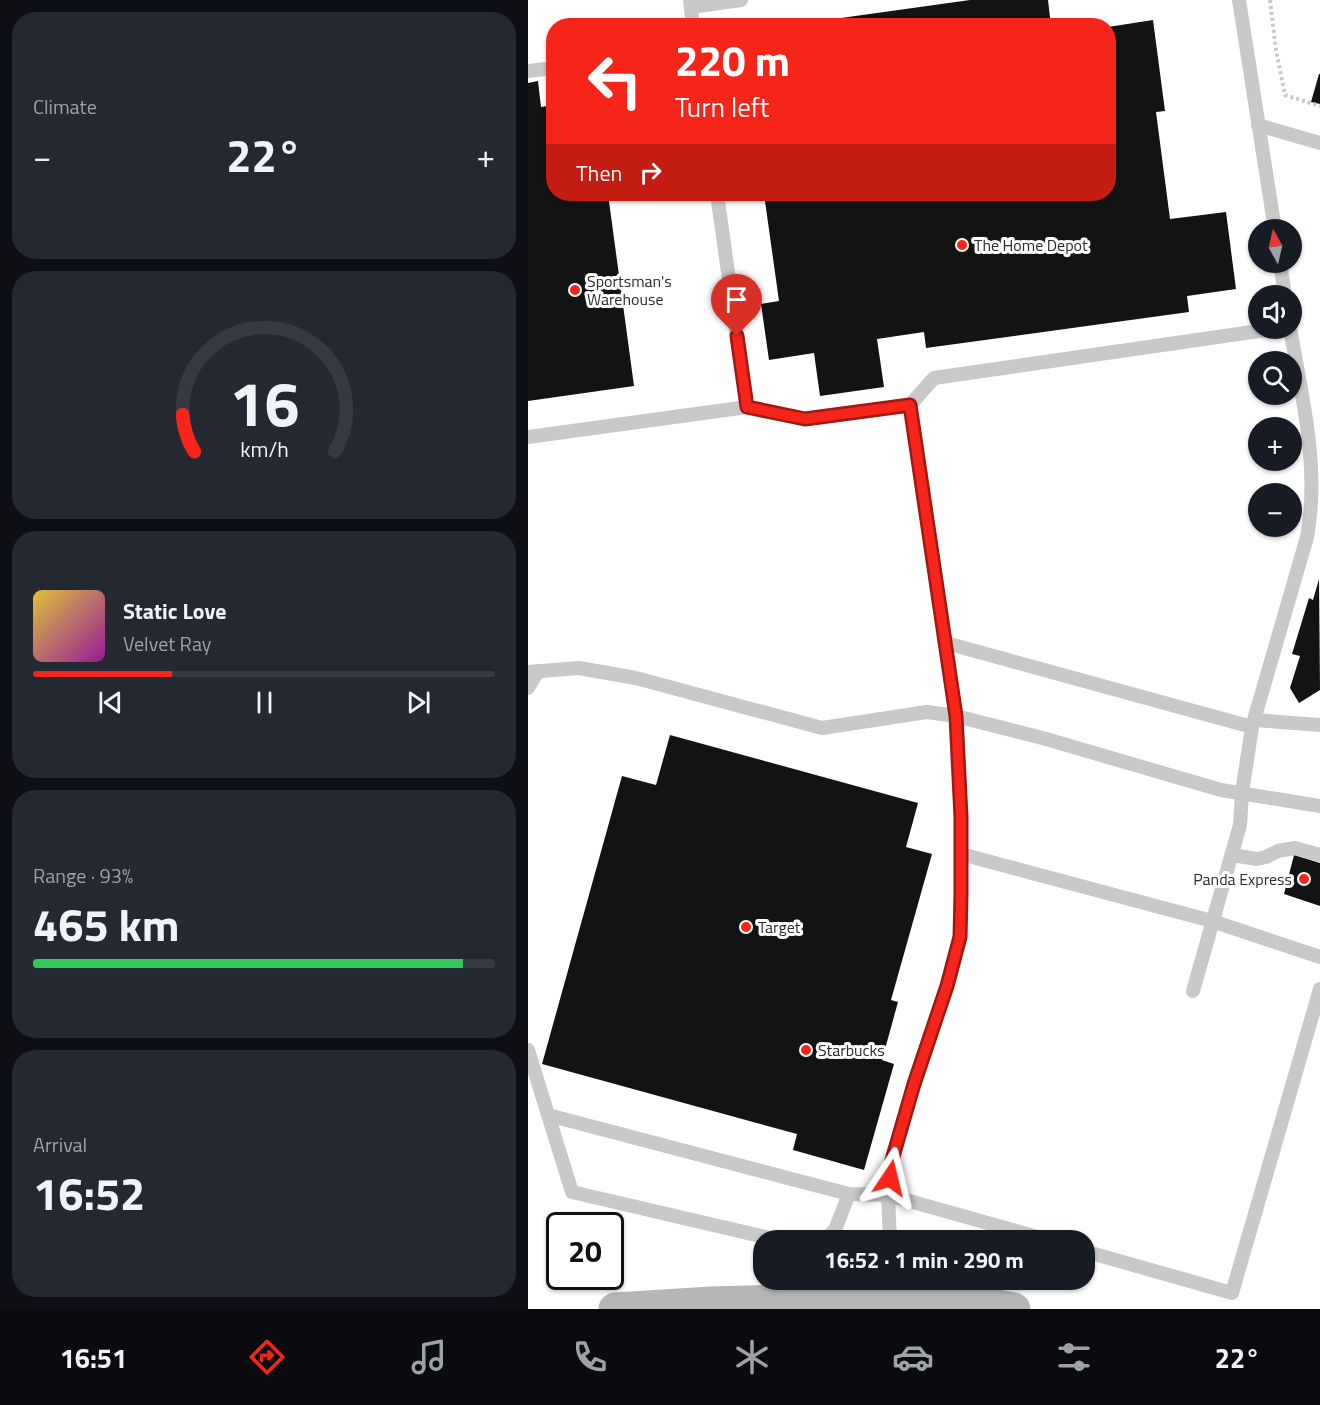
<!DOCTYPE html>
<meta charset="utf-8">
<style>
body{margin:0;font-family:"Titillium Web",sans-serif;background:#242831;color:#f1f3f6;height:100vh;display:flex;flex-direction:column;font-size:22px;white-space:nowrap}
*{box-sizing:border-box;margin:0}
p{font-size:20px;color:#9ea1a6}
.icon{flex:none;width:33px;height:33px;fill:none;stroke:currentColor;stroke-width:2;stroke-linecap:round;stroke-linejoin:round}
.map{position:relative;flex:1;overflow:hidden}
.panel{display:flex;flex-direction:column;gap:12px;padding:12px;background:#0d0f14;width:528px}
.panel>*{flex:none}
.hud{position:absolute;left:18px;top:18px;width:570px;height:183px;border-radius:24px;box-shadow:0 2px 4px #0004;background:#f6251a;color:#fff;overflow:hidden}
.needle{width:39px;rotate:352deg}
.tools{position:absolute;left:720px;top:219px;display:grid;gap:12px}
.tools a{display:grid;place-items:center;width:54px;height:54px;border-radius:50%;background:#171b24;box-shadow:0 2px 4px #0004;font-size:30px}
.speed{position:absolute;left:18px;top:1212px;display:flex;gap:12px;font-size:30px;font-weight:700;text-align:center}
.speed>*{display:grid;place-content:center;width:78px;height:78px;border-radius:50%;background:#171b24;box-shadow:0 2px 4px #0004;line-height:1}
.speed .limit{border:3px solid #111;border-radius:9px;background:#fff;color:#111}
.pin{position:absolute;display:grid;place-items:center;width:51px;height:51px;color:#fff;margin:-62px -26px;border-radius:50% 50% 50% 0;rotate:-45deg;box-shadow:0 0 6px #0007}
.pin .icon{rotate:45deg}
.me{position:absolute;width:66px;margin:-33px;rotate:10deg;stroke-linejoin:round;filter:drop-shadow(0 0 4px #0008)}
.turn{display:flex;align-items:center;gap:21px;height:126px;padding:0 30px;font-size:27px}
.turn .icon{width:78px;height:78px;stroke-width:2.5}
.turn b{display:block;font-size:42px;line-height:51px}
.then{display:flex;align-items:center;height:57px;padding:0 30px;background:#0003;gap:12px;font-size:22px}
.big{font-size:45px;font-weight:700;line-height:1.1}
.panel .widget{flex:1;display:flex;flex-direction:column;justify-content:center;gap:9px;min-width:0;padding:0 21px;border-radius:24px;background:#242831}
.panel .dial{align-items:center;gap:0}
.dial svg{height:156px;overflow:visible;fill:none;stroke:#363941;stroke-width:7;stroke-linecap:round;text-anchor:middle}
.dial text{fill:#f1f3f6;stroke:none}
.song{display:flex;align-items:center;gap:18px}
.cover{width:72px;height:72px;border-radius:9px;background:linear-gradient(135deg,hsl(50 70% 55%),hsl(300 70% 35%))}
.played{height:6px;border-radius:3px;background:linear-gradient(90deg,#f6251a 30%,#363941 30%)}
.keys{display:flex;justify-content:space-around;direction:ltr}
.heat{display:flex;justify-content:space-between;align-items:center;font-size:33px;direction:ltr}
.charge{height:9px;border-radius:4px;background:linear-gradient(90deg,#34c759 93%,#363941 0)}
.trip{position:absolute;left:225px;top:1230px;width:342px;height:60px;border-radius:24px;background:#171b24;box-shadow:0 2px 4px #0004;font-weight:700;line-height:60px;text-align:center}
.dock{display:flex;height:96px;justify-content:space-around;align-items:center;background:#090b0e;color:#9ea1a6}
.dock .icon{width:42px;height:42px}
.dock .current{color:#f6251a}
.dock b{font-size:27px;color:#f1f3f6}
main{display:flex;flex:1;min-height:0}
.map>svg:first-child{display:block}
.building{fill:#131313}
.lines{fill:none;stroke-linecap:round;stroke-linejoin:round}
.path{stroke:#c9c9c9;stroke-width:4;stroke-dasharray:3 3;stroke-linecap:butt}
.service{stroke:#c9c9c9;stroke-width:14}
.secondary{stroke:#b6b6b6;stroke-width:33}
.route-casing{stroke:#a01811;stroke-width:15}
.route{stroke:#f6251a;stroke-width:10}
.poi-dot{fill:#f6251a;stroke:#fff;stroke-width:2}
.labels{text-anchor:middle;stroke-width:6;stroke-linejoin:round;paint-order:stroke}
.poi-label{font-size:16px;fill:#2c2c2c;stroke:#fff;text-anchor:start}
</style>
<main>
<section class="panel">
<div class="widget"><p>Climate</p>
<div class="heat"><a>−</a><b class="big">22°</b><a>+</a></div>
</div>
<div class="widget dial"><svg viewBox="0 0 100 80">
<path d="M14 69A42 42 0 1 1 86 69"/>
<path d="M14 69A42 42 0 0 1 8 50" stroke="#f6251a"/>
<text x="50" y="56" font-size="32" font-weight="700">16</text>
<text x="50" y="72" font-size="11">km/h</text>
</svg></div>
<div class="widget">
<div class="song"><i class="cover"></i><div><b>Static Love</b><p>Velvet Ray</p></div></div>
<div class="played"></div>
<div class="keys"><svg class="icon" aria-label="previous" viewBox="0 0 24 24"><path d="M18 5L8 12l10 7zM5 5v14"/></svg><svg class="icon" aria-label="pause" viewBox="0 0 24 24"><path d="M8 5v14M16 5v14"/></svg><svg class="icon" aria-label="next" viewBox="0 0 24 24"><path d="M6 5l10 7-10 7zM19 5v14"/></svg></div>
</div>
<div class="widget"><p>Range · 93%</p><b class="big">465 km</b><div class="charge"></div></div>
<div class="widget"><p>Arrival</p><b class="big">16:52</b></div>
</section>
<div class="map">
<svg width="792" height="1309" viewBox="0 0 792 1309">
<rect width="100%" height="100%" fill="#fff"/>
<!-- building -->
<g class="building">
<polygon points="442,0 520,0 523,26 271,26 270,24"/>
<polygon points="625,20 637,111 628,112 642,219 698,212 708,289 659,296 661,312 537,329 398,348 396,332 349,339 356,387 292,396 286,353 241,360 233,304 251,301 236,194 580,194 580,27"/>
<polygon points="791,74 792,74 792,104 783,102"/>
<polygon points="10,81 13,107 26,105 26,194 80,194 106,386 0,401 0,83"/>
<polygon points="791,579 792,690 771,703 762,688 772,656 764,654 781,598 785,600"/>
<polygon points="142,735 390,803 378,847 404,854 363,1000 370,1002 354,1060 366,1064 336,1170 265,1150 269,1134 14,1064 94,776 128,785"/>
<polygon points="766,855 792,863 792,906 756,894"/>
</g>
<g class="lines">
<!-- path -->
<polyline class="path" points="742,0 748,50 757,95 792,106"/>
<!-- service -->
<g class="service">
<polyline points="162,0 165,26"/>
<polyline points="711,0 747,230"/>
<polyline points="163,7 213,0"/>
<polyline points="0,71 26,68"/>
<polyline points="730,125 792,143"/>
<polyline points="189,194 219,407"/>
<polyline points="752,262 757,296"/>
<polyline points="0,437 219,407 277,419 382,405 406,378 752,328"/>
<polyline points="418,643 724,727"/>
<polyline points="0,672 51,668 108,678 294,728 399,712 428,716 518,739 693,790 792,806"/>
<polyline points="0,688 10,671"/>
<polyline points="727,720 792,725"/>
<polyline points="433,854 684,921 792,957"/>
<polyline points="704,855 729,859 738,857 750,851 767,848 792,855"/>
<path d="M665,991L712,825L714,793L724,727L779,537C792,468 774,397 762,328"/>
<polyline points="0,1050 44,1192 250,1240"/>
<polyline points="20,1115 321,1194 360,1195 520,1240"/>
<polyline points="296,1240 307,1230 321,1194"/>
<polyline points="362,1240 360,1195 364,1160 386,1084 419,986 432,937 433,894 433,817 428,716 382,405"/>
<polyline points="556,1251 704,1293 792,989"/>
</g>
<!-- secondary -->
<polyline class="secondary" points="87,1309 183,1303 364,1298 426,1298 486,1309"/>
</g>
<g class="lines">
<!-- route casing -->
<g class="route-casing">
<polyline id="route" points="209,336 219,407 277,419 382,405 428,716 433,817 433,894 432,937 419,986 386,1084 364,1160 362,1178"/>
</g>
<!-- route -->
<use href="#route" class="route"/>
</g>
<!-- markers -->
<g class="poi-dot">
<circle cx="434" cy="245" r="6"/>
<circle cx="47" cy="290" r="6"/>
<circle cx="776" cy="879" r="6"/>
<circle cx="218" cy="927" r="6"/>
<circle cx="278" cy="1050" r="6"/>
</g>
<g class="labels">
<!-- poi labels -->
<g class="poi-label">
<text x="446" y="251">The Home Depot</text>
<text x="59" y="287">Sportsman's<tspan x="59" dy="18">Warehouse</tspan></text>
<text x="764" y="885" text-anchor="end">Panda Express</text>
<text x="230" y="933">Target</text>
<text x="290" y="1056">Starbucks</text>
</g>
</g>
</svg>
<div class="tools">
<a><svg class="needle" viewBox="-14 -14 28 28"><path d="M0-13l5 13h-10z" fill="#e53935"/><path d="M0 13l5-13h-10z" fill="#9ea1a6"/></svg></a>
<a><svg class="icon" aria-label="sound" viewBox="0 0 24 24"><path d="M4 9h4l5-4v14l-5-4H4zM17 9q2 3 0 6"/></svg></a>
<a><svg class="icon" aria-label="search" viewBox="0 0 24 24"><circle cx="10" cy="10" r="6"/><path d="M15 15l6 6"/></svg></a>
<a>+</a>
<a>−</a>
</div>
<div class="speed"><div class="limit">20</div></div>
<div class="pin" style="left:209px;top:336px;background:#d93025"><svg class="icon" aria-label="arrive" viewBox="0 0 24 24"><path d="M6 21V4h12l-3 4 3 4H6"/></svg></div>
<svg class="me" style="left:362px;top:1178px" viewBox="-20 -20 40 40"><path d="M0-17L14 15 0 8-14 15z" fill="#f6251a" stroke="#fff" stroke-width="4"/></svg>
<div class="trip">16:52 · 1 min · 290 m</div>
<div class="hud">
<div class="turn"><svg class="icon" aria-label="left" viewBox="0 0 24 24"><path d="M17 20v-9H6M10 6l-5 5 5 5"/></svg><div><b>220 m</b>Turn left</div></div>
<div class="then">Then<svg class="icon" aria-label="right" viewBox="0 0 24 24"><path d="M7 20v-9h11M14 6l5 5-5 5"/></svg></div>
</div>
</div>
</main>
<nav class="dock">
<b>16:51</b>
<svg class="icon current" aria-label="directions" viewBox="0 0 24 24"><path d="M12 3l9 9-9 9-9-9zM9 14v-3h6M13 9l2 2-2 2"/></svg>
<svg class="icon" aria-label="music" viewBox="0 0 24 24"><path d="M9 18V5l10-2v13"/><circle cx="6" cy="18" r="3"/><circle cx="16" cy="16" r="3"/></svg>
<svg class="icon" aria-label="phone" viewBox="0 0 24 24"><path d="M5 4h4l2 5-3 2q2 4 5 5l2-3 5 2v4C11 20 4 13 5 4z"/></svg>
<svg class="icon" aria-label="climate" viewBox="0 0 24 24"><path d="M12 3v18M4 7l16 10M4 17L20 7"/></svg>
<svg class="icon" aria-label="car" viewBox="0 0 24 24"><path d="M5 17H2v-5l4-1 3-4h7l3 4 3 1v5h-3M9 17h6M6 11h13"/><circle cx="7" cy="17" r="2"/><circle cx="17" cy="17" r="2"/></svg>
<svg class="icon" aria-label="filters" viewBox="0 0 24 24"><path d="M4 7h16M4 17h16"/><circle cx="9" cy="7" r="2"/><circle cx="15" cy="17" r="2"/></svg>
<b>22°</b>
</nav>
